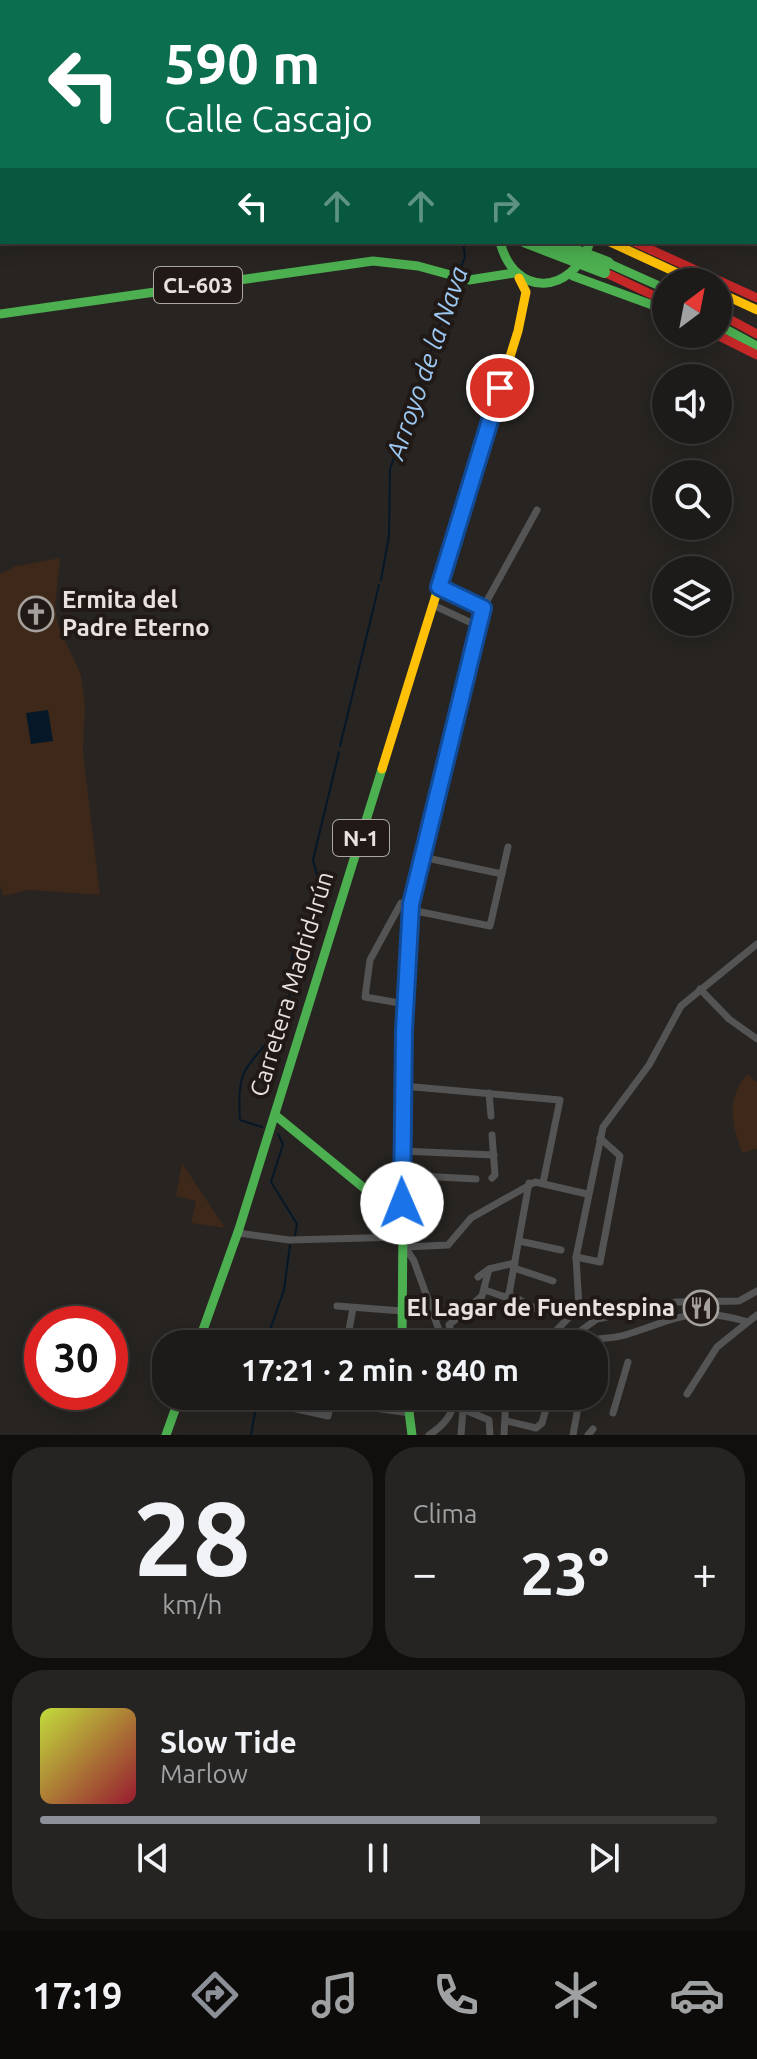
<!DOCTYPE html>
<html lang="es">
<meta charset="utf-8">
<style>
body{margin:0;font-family:Ubuntu,sans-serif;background:#252422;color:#f1f3f6;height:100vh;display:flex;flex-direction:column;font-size:30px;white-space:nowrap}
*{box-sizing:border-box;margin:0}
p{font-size:26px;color:#a0a1a2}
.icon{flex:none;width:44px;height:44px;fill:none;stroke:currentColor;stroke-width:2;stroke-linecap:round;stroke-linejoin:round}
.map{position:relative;height:1435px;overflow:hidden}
.details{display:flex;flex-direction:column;gap:12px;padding:12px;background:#100f0e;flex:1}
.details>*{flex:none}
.guide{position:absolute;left:0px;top:0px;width:758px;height:244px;box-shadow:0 4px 20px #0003,0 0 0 2px #3b3938;background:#0b6e4f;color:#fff;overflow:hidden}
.needle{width:52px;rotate:32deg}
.fabs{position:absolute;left:652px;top:268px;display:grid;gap:16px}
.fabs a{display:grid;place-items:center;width:80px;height:80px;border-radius:50%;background:#1d1b19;box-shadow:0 4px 20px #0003,0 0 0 2px #3b3938;font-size:40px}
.speed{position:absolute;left:24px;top:1306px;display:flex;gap:16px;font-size:40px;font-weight:700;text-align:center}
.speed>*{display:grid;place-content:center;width:104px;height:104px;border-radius:50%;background:#1d1b19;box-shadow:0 4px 20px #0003,0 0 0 2px #3b3938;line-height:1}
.speed .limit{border:12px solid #d22;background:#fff;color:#111}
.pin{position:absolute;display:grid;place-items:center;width:68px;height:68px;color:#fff;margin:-34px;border:4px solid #fff;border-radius:50%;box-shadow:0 2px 8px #0007}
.me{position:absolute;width:88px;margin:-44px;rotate:359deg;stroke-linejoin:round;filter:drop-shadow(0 0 6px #0008)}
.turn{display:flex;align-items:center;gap:28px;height:168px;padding:0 32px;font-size:36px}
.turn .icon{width:104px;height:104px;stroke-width:2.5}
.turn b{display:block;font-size:56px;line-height:68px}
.lanes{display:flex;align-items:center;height:76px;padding:0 32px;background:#0003;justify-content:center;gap:40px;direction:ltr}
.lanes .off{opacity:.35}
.big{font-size:60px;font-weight:700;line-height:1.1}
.details .widget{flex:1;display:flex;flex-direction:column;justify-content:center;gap:12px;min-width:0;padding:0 28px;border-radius:32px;background:#252422}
.details .dial{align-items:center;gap:0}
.dial b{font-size:104px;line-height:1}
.song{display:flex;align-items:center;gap:24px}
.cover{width:96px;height:96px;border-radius:12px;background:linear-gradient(135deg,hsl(70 70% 55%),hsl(350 70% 35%))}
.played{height:8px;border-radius:4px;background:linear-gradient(90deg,#8c9099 65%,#3b3938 65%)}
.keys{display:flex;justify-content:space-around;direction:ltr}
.heat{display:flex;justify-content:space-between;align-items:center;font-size:44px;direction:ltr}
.details .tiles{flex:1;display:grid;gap:12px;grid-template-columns:1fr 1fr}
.widget:last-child{grid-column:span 2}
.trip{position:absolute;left:152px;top:1330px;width:456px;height:80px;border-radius:32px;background:#1d1b19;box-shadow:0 4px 20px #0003,0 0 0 2px #3b3938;font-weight:700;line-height:80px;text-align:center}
.dock{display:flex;height:128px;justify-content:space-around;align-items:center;background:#0c0b0a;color:#a0a1a2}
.dock .icon{width:56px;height:56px}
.dock .on{color:#8c9099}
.dock b{font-size:36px;color:#f1f3f6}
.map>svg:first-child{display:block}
.green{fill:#3d2819}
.water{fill:#061828}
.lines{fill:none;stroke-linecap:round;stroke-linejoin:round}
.stream{stroke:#061828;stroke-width:2}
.canal{stroke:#061828;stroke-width:7}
.street{stroke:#545455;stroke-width:7}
.fast{stroke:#4caf50;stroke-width:9}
.slow{stroke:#ffc107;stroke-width:9}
.jam{stroke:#c62828;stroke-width:9}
.fast-bridge{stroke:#4caf50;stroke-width:12}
.route-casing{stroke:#114b97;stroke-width:20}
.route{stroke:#1a73e8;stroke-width:14}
.labels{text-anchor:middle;stroke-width:8;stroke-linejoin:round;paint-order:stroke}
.shield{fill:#201915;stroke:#aba6a2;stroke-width:2}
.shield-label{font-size:22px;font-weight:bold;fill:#e7e2df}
.poi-label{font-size:24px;font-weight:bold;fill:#e7e2df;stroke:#201915;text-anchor:start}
.street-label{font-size:24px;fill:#e7e2df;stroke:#201915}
.water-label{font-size:26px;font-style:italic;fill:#9bc7f1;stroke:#201915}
</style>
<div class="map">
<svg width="757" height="1435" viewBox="0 0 757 1435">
<rect width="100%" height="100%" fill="#272421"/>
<!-- green -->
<g class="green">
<polygon points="60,558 55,608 58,625 81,675 85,705 83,752 100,895 29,890 3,896 0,885 0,574 16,566"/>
<path d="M747,1074L757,1082V1149L742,1153C732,1124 725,1100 747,1074Z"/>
<polygon points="182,1163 225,1228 191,1223 196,1201 176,1196"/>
<polygon points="469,1396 503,1396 501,1408 474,1403"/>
</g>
<!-- water -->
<polygon class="water" points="48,710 53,741 31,744 26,713"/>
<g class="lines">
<!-- stream -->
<g class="stream">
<polyline points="508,2 508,0"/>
<polyline points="550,2 551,0"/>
<polyline points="459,272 465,257 463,242"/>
<polyline points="381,580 389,536 390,469 455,281"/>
<polyline points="340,746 379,585"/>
<path d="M262,1127L240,1120C239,1107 238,1083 245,1071C256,1051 276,1039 284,1016C298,978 278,954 314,919L313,902L320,886L313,860L339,752"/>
<polyline points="278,1134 283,1144 271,1182 297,1224 295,1236"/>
<polyline points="271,1344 271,1327 284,1290 290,1245"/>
<polyline points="251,1435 258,1396"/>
</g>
<!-- canal -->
<g class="canal">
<polyline points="455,2 456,0"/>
<polyline points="686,2 687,0"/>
</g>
<!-- street -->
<g class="street">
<polyline points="623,2 624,0"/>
<polyline points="439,587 483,608 478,626"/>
<polyline points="483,608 537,510"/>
<polyline points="422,857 502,874"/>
<polyline points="411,910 490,926 508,847"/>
<polyline points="700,989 729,1019 757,1039"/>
<polyline points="405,1004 365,997 370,960 401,903 411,904"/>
<polyline points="403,1086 560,1100 543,1183"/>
<polyline points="489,1093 491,1116"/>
<polyline points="401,1151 494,1155"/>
<polyline points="401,1175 476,1179"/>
<polyline points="492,1178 495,1175 492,1135"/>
<polyline points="529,1183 509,1294 542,1312"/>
<polyline points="403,1220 401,1151 411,904 478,626 433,605"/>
<polyline points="238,1233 289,1240 404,1237"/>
<polyline points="519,1241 561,1250"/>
<polyline points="405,1247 448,1245 471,1218 535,1182 587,1194"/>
<polyline points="405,1247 414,1261 444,1344"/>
<polyline points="576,1257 600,1262 620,1156 600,1138"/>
<polyline points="514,1268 553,1281"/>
<polyline points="478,1277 489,1269 515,1263"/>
<polyline points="485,1290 505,1297 509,1294"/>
<polyline points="337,1306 402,1311"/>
<polyline points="349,1330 353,1308"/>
<polyline points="455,1344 449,1325 482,1296 489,1269"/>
<polyline points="553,1344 550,1337 579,1307 576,1257 603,1127 649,1065 681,1006 757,944"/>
<polyline points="562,1344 597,1319 677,1302 739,1301 757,1291"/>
<path d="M576,1344C596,1336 609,1340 625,1335C677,1319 691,1305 748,1322L757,1315"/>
<polyline points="687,1394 717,1347 748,1322"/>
<polyline points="535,1396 581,1404"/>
<polyline points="279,1405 328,1416 331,1402 410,1413"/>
<polyline points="455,1406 489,1420 490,1435"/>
<polyline points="613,1413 628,1362"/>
<polyline points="507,1421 536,1428 542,1423 549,1398"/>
<path d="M429,1435C443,1426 455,1413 454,1396"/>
<polyline points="461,1435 463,1410"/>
<polyline points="504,1435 506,1396"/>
<polyline points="573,1435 580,1396"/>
<polyline points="588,1435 593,1429"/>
</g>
<!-- fast -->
<g class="fast">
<polyline points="604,0 604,2"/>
<polyline points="0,68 2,69"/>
<polyline points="0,88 2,88"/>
<polyline points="0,118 2,119"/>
<polyline points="0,154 2,153"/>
<path d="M500,242C515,299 572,295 590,242"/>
<polyline points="608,263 666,289"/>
<polyline points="573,276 666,310"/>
<polyline points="0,314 373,261 418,266 469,280 514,273"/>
<polyline points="718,325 757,346"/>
<polyline points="275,1115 403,1220 402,1344"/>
<polyline points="198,1344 239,1229 382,769"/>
<polyline points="407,1396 412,1435"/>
<polyline points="166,1435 180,1396"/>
</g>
<!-- slow -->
<g class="slow">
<polyline points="0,107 2,108"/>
<polyline points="610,242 697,282"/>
<polyline points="718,292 757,310"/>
<polyline points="382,769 518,331 526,292 519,278"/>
</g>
<!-- jam -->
<g class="jam">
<polyline points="634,242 757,298"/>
<polyline points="604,272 659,298"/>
<polyline points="718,313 757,334"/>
<polyline points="715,334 757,355"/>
</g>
<!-- fast-bridge -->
<g class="fast-bridge">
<polyline points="526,242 604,272"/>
<polyline points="553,242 608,263"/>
</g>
</g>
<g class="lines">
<!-- route casing -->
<g class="route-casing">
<polyline id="route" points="402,1203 404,1031 411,904 483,608 439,587 500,388"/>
</g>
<!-- route -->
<use href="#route" class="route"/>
</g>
<!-- icons -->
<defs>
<g id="church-ring" transform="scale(1.8)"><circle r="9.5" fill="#201915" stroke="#a4a09c" stroke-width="1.5"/><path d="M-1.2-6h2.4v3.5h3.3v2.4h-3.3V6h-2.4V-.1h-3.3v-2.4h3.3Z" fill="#a4a09c"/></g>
<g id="restaurant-ring" transform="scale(1.8)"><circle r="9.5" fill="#201915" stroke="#a4a09c" stroke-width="1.5"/><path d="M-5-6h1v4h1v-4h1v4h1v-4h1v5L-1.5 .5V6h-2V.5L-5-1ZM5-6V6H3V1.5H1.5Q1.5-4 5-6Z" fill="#a4a09c"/></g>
</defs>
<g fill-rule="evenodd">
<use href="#church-ring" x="36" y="614"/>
<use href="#restaurant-ring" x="701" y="1308"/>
</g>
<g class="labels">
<!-- shield labels -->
<g class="shield">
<rect x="154" y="267" width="88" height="36" rx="6"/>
<rect x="333" y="820" width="56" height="36" rx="6"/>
</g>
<g class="shield-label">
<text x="198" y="293">CL-603</text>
<text x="361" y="846">N-1</text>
</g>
<!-- poi labels -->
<g class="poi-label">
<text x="62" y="608">Ermita del<tspan x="62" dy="28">Padre Eterno</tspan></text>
<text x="675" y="1316" text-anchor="end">El Lagar de Fuentespina</text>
</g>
<!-- street labels -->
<g class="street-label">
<text transform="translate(292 984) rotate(-73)" y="8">Carretera Madrid-Irún</text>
</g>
<!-- water labels -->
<g class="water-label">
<text transform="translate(427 363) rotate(-71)" y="9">Arroyo de la Nava</text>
</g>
</g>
</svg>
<div class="fabs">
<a><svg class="needle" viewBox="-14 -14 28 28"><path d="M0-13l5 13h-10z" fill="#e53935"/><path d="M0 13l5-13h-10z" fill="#a0a1a2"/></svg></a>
<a><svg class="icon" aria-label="sound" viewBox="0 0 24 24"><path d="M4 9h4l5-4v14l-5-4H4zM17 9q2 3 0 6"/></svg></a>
<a><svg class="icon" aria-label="search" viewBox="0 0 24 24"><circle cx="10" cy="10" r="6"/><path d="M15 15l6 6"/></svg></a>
<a><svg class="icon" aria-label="layers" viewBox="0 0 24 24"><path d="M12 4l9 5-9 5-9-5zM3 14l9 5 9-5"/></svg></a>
</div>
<div class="speed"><div class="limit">30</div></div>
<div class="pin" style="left:500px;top:388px;background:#d93025"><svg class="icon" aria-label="arrive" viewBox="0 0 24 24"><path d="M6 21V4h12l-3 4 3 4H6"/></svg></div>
<svg class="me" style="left:402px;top:1203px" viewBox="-20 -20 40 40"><circle r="19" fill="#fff"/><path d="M0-13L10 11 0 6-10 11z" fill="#1a73e8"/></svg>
<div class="trip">17:21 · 2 min · 840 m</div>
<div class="guide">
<div class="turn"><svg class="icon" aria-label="left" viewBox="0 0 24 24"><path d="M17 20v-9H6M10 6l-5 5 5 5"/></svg><div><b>590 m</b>Calle Cascajo</div></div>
<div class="lanes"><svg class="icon" aria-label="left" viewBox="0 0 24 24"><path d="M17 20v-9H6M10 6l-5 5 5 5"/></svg><svg class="icon off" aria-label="ahead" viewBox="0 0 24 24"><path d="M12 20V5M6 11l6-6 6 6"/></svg><svg class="icon off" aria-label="ahead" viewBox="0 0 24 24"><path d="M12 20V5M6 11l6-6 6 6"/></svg><svg class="icon off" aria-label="right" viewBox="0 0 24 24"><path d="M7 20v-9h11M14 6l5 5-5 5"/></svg></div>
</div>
</div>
<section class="details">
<div class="tiles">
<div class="widget dial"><b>28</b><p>km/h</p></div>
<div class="widget"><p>Clima</p>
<div class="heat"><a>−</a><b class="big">23°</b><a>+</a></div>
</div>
<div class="widget">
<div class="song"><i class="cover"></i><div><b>Slow Tide</b><p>Marlow</p></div></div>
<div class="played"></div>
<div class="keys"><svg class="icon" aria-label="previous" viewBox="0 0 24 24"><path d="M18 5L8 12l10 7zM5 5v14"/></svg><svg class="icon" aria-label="pause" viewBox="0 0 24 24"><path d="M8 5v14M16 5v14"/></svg><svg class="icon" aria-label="next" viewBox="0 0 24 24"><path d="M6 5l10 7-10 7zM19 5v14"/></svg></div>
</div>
</div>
</section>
<nav class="dock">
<b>17:19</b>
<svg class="icon on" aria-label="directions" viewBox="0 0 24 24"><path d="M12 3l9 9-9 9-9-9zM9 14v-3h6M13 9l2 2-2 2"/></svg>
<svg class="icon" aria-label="music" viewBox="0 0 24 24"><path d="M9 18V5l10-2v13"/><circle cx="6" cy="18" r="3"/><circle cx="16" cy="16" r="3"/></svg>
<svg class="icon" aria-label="phone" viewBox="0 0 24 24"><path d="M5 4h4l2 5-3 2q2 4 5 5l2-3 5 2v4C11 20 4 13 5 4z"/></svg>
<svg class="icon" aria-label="climate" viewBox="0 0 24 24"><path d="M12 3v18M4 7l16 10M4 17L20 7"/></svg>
<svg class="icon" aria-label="car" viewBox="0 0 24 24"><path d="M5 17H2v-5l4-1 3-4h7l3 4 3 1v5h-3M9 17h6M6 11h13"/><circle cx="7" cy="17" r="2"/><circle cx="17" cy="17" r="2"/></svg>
</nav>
